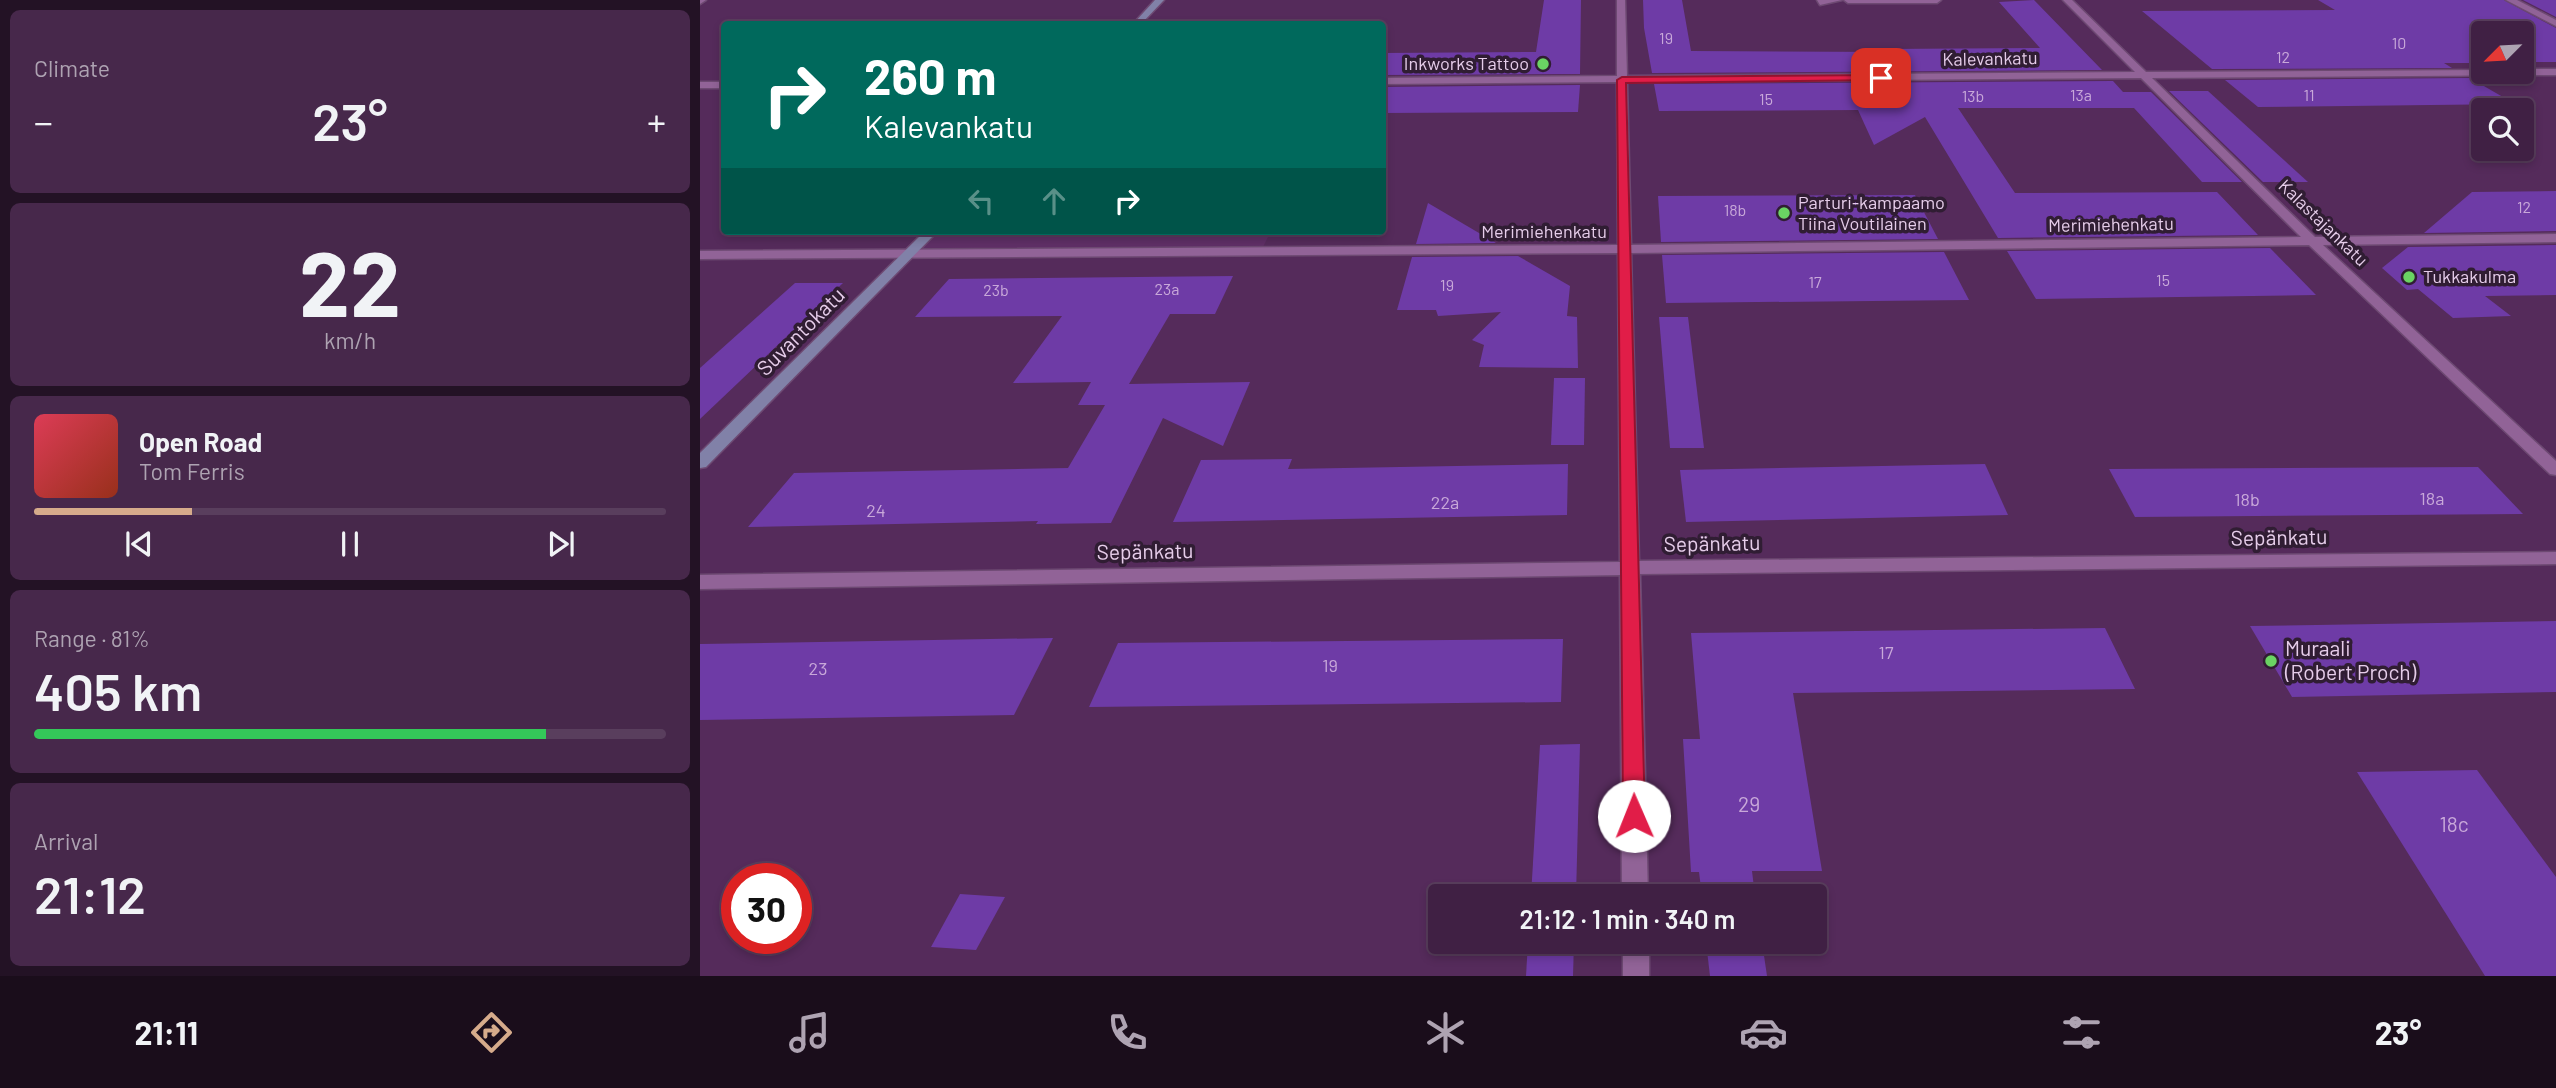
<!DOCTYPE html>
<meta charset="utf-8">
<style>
body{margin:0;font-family:Barlow,sans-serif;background:#47284b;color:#f1f3f6;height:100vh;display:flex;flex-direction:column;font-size:26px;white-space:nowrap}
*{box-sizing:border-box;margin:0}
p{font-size:23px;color:#aea3b2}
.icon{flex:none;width:38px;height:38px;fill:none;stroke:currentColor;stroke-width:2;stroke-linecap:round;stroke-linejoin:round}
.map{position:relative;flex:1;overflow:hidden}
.sheet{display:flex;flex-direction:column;gap:10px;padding:10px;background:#231225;width:700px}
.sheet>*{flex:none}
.guide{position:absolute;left:21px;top:21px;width:665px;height:214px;border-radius:7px;box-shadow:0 4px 10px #0003,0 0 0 2px #593e5d;background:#00695c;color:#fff;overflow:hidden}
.needle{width:46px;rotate:246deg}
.tools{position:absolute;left:1771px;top:21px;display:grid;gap:14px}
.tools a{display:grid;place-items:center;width:63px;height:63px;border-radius:7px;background:#402044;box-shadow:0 4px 10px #0003,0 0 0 2px #593e5d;font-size:35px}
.speed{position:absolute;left:21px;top:863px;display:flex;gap:14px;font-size:35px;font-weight:700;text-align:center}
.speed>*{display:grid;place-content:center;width:91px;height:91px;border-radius:50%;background:#402044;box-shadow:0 4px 10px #0003,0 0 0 2px #593e5d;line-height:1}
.speed .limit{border:10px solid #d22;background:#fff;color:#111}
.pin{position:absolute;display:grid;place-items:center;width:60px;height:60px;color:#fff;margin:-30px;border-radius:14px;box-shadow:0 4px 10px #0006}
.me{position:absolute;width:77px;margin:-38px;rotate:359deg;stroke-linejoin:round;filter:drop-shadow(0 0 5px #0008)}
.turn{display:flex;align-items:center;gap:24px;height:147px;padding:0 28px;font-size:32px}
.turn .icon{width:91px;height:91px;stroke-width:2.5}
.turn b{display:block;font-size:49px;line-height:60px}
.lanes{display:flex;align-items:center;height:66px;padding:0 28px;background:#0003;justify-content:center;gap:35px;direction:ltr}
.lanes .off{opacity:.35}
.big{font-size:52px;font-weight:600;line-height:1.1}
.sheet .widget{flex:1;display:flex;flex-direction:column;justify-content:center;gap:10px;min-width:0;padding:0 24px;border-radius:10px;background:#47284b}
.sheet .dial{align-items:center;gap:0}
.dial b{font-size:91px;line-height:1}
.song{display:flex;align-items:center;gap:21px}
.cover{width:84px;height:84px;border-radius:10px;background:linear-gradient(135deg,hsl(350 70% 55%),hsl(10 70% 35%))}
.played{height:7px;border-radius:4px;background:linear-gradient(90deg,#d6ab8b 25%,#593e5d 25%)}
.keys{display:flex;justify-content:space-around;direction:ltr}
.heat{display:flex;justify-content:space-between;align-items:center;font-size:38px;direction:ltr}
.charge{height:10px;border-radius:5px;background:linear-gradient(90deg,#34c759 81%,#593e5d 0)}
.trip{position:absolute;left:728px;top:884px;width:399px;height:70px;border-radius:7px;background:#402044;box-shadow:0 4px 10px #0003,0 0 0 2px #593e5d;font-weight:600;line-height:70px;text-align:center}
.tab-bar{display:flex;height:112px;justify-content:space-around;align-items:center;background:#1a0d1b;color:#aea3b2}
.tab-bar .icon{width:49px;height:49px}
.tab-bar .current{color:#d6ab8b}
.tab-bar b{font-size:32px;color:#f1f3f6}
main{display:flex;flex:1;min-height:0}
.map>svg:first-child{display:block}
.built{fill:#5f2f66}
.building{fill:#6e3ba6}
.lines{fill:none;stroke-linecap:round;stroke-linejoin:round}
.service-casing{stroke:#6d4972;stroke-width:3}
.minor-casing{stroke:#6d4972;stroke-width:3}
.tertiary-casing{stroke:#6d4972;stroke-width:3}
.secondary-casing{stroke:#6d4972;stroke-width:3}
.service{fill:#916397;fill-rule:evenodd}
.minor{fill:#916397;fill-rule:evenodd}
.tertiary{fill:#916397;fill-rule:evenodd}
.secondary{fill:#8181a8;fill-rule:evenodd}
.route{fill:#e11d48;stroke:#92132f;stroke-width:2}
.poi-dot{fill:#6ad363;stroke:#301d33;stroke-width:2.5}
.labels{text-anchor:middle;stroke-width:7;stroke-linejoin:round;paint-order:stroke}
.far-number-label{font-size:16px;fill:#c8a8d9}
.far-street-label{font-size:18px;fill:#e6cdea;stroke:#301d33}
.far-poi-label{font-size:18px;fill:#e6cdea;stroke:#301d33;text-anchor:start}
.number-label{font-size:18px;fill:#c8a8d9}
.street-label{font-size:21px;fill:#e6cdea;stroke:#301d33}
.poi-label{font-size:21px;fill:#e6cdea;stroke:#301d33;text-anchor:start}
.near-number-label{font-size:21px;fill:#c8a8d9}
</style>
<main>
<section class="sheet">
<div class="widget"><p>Climate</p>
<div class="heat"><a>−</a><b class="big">23°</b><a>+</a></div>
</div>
<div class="widget dial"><b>22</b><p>km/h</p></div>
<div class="widget">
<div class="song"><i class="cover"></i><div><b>Open Road</b><p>Tom Ferris</p></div></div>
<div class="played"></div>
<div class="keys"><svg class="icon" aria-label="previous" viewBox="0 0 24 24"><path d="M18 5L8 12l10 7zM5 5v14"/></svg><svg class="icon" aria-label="pause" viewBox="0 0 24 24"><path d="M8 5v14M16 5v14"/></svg><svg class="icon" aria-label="next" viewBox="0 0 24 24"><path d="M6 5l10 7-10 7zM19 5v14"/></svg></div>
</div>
<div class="widget"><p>Range · 81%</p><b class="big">405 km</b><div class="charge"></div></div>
<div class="widget"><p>Arrival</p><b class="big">21:12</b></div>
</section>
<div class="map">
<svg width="1856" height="976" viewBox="0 0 1856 976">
<rect width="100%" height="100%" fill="#552b5b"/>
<!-- built -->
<polygon class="built" points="235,231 571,231 562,249 214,252"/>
<!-- building -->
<g class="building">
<polygon points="844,0 881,0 880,74 682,75 682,53 836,52"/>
<polygon points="943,0 982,0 991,51 1187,52 1185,49 1340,48 1299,2 1334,0 1402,70 952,73 944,28"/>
<polygon points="1618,0 1804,0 1856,28 1856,62 1822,62 1822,33 1783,33 1783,63 1744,63 1752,68 1512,69 1442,11 1635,10"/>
<polygon points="1823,0 1856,0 1856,17"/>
<polygon points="1770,78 1815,104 1558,107 1525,80"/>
<polygon points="1413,81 1423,92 1451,92 1542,182 1502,182 1434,108 1258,108 1315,193 1517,192 1558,235 1298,238 1225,117 1174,145 1158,110 959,111 954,84"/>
<polygon points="880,85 878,112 682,113 682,87"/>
<polygon points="1469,91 1508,91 1608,182 1563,182"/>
<polygon points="1856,191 1856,231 1724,233 1772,192"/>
<polygon points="1215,195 1238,239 961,242 958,196"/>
<polygon points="728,203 796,243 716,244"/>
<polygon points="1856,245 1856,295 1785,296 1811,316 1753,318 1718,289 1707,290 1682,268 1708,247"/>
<polygon points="1570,248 1616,295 1336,299 1307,251"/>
<polygon points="1244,252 1269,300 966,303 962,255"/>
<polygon points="818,256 870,286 867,316 877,317 878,368 779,367 784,345 772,340 801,312 738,316 736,310 697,310 712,257"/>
<polygon points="533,276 515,314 470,314 429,384 550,382 523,446 463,418 411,523 336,524 338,521 48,527 94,473 368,468 405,405 378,405 391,382 313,383 362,316 215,317 249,279"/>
<polygon points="95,283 143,283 0,419 0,368"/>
<polygon points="959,317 988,317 1004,448 970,448"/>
<polygon points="854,378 885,378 884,445 851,445"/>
<polygon points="592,459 588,469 868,464 867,515 473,522 501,460"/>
<polygon points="1285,464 1308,515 986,522 980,470"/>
<polygon points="1778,467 1823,514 1435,517 1409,469"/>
<polygon points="1856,621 1856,692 1592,697 1550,626"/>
<polygon points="1405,628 1435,689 1093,693 1122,871 1052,871 1055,896 1002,896 999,872 991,872 983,739 1000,739 991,633"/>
<polygon points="353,638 314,715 0,720 0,644"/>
<polygon points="863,639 861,702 389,707 418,643"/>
<polygon points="880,744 876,896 831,896 840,745"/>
<polygon points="1777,770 1856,877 1856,976 1785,976 1657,772"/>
<polygon points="260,894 305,897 276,950 231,947"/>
<polygon points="828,942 874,942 873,976 826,976"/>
<polygon points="1006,942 1062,942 1067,976 1010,976"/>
</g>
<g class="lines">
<!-- service casing -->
<g class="service-casing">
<g id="service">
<polygon points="1117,0 1142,0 1120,5"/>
<polygon points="1144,0 1241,0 1237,3 1148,3"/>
</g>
</g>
<!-- minor casing -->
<g class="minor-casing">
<g id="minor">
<polygon points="0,0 6,0 0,4"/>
<path d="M917,0H925L927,76L1435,72L1363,0H1372L1446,72L1783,70L1822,72V69H1856V75L1452,78L1615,237L1856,234V242L1623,245L1856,461V475L1850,474L1609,245L931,253L939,561L1856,552V564L940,574L948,896H922L920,575L0,589V575L920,562L918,253L0,259V251L918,245L917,82L682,84V78L917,76ZM1441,78L1601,237L931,245L927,82Z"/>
<rect x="0" y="82" width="24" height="6"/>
<rect x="923" y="942" width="26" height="34"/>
</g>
</g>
<!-- tertiary casing -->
<g class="tertiary-casing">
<polygon id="tertiary" points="1806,0 1817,0 1856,20 1856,26"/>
</g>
<!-- secondary casing -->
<g class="secondary-casing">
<g id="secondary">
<polygon points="455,0 464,0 441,24 433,24"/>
<polygon points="225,231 238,231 6,467 0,468 0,453"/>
</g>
</g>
<!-- service -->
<use href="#service" class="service"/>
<!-- minor -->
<use href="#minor" class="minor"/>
<!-- tertiary -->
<use href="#tertiary" class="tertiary"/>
<!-- secondary -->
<use href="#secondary" class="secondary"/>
</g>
<!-- route -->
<polygon class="route" points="1181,75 1185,78 1184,80 926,83 945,816 941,822 934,825 926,822 923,816 917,80 922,77"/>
<!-- markers -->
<g class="poi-dot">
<circle cx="843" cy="64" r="7"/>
<circle cx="1084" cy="213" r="7"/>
<circle cx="1709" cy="277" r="7"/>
<circle cx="1571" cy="661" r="7"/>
</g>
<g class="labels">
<!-- far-number labels -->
<g class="far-number-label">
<text x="966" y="44">19</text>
<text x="1699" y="49">10</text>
<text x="1583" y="63">12</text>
<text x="1381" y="101">13a</text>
<text x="1609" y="101">11</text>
<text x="1273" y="102">13b</text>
<text x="1066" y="105">15</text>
<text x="1824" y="213">12</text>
<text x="1035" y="216">18b</text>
<text x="1463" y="286">15</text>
<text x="1115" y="288">17</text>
<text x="747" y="291">19</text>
<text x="467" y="295">23a</text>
<text x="296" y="296">23b</text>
</g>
<!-- far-street labels -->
<g class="far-street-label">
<text transform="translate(1290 59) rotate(-1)" y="6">Kalevankatu</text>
<text transform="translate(1623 223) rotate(44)" y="6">Kalastajankatu</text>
<text transform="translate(1411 225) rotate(-1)" y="6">Merimiehenkatu</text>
<text x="844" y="238">Merimiehenkatu</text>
</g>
<!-- far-poi labels -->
<g class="far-poi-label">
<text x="829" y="70" text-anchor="end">Inkworks Tattoo</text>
<text x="1098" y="209">Parturi-kampaamo<tspan x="1098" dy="21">Tiina Voutilainen</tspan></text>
<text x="1723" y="283">Tukkakulma</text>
</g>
<!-- number labels -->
<g class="number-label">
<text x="1732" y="505">18a</text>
<text x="1547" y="506">18b</text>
<text x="745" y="509">22a</text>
<text x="176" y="517">24</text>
<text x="1186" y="659">17</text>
<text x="630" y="672">19</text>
<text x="118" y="675">23</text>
</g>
<!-- street labels -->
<g class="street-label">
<text transform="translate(101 332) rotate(-45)" y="7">Suvantokatu</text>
<text transform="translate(1579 538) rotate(-1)" y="7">Sepänkatu</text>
<text transform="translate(1012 544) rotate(-1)" y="7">Sepänkatu</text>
<text transform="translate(445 552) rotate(-1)" y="7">Sepänkatu</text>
</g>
<!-- poi labels -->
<g class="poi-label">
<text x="1585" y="656">Muraali<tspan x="1585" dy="24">(Robert Proch)</tspan></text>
</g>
<!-- near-number labels -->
<g class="near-number-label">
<text x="1049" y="812">29</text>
<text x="1754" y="832">18c</text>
</g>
</g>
</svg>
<div class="tools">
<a><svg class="needle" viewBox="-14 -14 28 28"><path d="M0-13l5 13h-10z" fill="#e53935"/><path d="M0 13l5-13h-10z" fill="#aea3b2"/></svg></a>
<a><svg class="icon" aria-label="search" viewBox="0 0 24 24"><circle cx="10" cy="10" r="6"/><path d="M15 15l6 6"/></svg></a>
</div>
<div class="speed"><div class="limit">30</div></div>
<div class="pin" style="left:1181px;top:78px;background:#d93025"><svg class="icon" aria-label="arrive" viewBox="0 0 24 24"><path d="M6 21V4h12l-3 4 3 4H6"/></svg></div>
<svg class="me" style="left:934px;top:816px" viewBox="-20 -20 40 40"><circle r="19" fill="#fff"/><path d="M0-13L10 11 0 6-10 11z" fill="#e11d48"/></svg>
<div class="trip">21:12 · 1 min · 340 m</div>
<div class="guide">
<div class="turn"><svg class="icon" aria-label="right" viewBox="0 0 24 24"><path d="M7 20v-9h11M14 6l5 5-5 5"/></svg><div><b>260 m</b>Kalevankatu</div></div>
<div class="lanes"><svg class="icon off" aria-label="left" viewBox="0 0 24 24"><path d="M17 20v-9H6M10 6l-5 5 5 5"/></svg><svg class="icon off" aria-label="ahead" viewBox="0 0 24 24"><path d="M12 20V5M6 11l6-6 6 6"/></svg><svg class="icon" aria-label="right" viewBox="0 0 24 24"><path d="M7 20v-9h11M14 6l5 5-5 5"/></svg></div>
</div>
</div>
</main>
<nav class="tab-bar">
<b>21:11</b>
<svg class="icon current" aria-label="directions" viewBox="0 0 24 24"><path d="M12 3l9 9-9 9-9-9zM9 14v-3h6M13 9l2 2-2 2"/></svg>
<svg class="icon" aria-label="music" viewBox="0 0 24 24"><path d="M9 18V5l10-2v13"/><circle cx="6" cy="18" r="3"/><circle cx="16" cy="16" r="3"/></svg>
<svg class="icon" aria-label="phone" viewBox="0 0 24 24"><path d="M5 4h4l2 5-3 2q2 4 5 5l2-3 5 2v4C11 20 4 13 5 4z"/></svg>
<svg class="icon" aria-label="climate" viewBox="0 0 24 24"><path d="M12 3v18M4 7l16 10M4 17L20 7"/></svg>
<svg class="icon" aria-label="car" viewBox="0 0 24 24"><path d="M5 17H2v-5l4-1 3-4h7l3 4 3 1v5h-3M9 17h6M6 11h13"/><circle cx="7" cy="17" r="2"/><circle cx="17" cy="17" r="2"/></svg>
<svg class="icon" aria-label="filters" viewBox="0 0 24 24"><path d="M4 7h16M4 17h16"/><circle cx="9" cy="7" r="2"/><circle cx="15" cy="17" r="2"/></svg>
<b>23°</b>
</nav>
